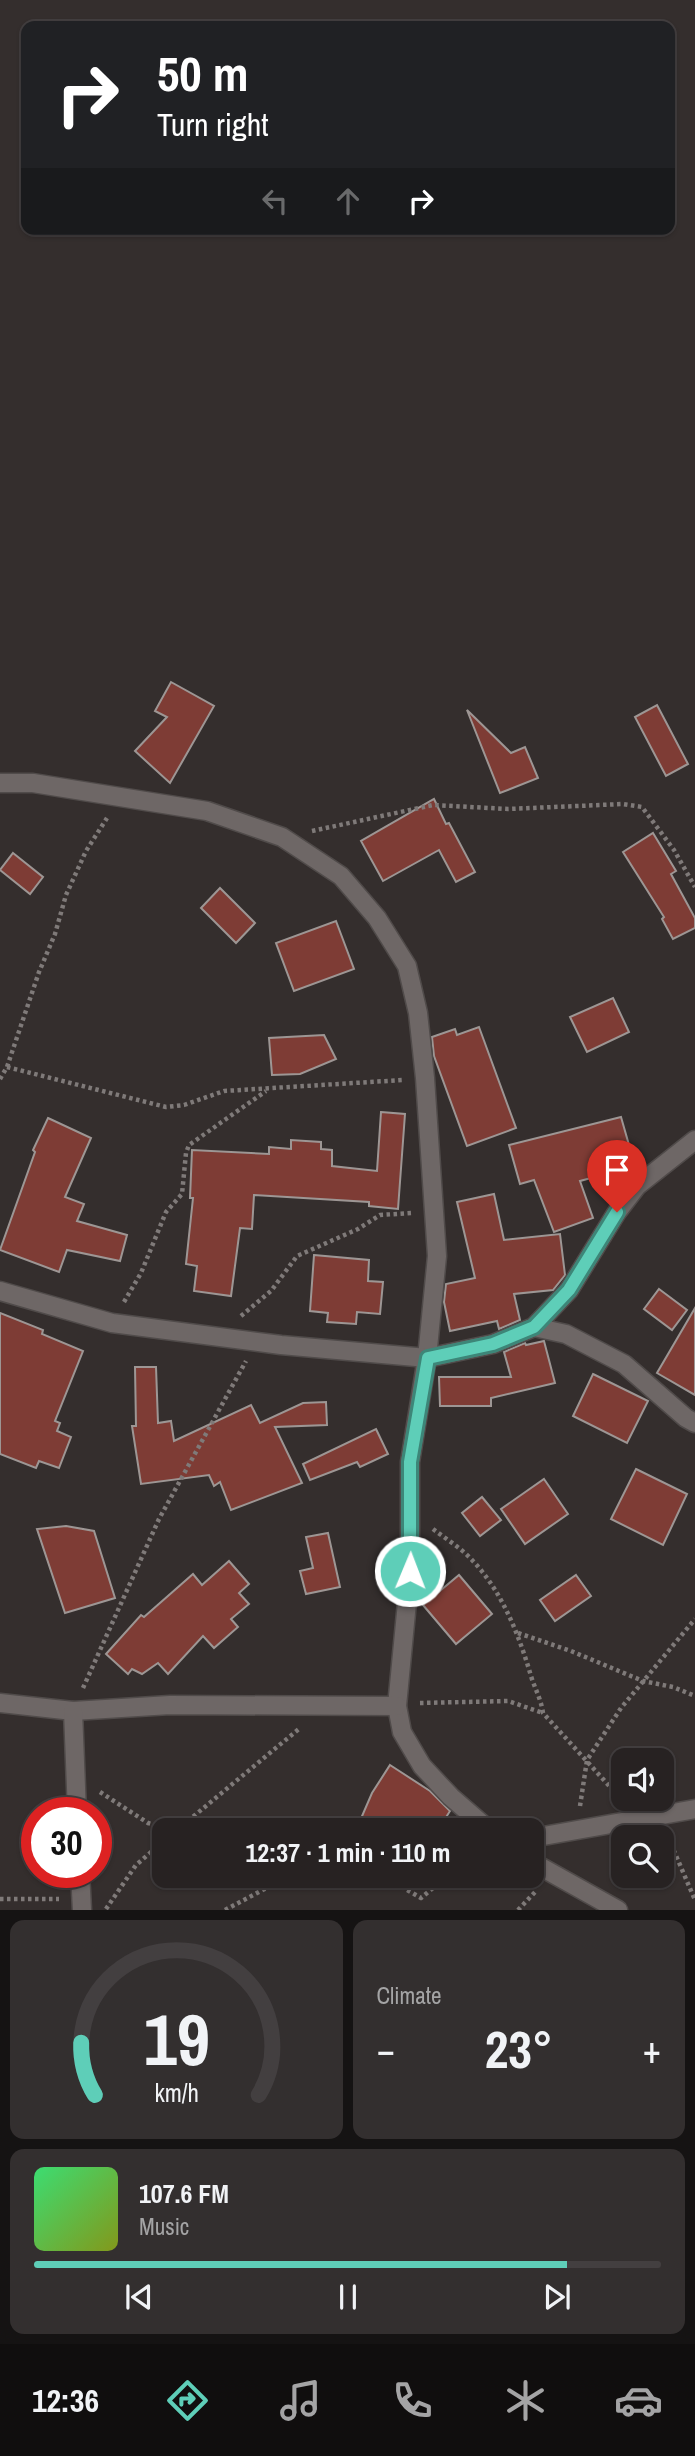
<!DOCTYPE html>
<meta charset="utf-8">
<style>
body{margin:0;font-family:"Archivo Narrow",sans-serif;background:#332f2f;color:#f1f3f6;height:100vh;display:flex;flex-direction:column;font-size:26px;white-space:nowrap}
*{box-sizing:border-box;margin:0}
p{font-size:23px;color:#a4a4a5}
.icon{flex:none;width:38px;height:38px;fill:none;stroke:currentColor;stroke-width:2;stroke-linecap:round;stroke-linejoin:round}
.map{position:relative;height:1910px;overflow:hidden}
.drawer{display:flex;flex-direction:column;gap:10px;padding:10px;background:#151313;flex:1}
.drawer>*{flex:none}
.banner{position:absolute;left:21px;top:21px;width:654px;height:214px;border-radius:14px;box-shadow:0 2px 5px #0004,0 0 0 2px #433f40;background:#202124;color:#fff;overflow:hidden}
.fabs{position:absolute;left:611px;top:1748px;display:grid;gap:14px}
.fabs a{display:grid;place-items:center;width:63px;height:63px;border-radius:14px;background:#272222;box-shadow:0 2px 5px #0004,0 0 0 2px #433f40;font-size:35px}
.speed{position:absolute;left:21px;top:1797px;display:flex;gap:14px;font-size:35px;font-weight:700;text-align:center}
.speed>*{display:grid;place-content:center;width:91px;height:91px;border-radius:50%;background:#272222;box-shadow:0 2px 5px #0004,0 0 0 2px #433f40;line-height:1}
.speed .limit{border:10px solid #d22;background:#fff;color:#111}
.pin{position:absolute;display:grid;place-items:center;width:60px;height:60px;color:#fff;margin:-72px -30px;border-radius:50% 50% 50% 0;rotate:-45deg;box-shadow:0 0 7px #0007}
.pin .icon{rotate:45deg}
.me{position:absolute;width:77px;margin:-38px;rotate:1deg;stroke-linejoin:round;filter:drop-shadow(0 0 5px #0008)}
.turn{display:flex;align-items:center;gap:24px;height:147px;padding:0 21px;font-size:32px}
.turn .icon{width:91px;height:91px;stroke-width:2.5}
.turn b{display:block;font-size:49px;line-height:60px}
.lanes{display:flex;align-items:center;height:66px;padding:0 21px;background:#0003;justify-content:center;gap:35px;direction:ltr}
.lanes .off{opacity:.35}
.big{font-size:52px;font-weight:800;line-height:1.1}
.drawer .tile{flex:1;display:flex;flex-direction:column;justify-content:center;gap:10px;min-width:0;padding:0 24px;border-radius:14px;background:#332f2f}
.drawer .dial{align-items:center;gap:0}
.dial svg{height:182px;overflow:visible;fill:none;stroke:#433f40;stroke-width:7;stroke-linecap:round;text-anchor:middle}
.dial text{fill:#f1f3f6;stroke:none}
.song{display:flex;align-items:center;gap:21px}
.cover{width:84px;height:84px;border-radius:10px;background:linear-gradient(135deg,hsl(140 70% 55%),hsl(70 70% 35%))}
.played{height:7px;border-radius:4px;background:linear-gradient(90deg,#5eceb8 85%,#433f40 85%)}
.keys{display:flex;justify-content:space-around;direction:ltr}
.heat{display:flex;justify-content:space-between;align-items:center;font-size:38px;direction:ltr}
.drawer .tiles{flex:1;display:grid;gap:10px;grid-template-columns:1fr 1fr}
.tile:last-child{grid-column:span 2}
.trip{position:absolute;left:152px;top:1818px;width:392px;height:70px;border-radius:14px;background:#272222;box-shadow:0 2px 5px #0004,0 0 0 2px #433f40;font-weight:800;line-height:70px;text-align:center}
.tabs{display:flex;height:112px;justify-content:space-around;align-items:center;background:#100e0e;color:#a4a4a5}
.tabs .icon{width:49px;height:49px}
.tabs .active{color:#5eceb8}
.tabs b{font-size:32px;color:#f1f3f6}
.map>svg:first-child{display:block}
.building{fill:#7e3c35;stroke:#9d9694;stroke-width:2}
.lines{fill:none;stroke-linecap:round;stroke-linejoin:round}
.minor-casing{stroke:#504b4a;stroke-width:21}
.path{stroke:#7f7a79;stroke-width:4.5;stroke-dasharray:3.5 3.5;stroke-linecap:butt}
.minor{stroke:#6e6766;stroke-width:18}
.route-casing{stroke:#3d8678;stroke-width:18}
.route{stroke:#5eceb8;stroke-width:12}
</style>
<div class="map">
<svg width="695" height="1910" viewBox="0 0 695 1910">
<rect width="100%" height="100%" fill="#342e2d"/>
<!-- building -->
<g class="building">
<polygon points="171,682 214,706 170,783 135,751 167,717 155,711"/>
<polygon points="657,705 688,764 666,776 635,717"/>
<polygon points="467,710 511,753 525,747 538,778 500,793"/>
<polygon points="434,799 446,824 449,823 475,872 456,882 439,850 383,881 361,841"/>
<polygon points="653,833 676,871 671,874 695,918 695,928 673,939 662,919 664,917 623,852"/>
<polygon points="13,853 43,877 30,894 0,870"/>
<polygon points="220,888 255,923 236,943 201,908"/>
<polygon points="336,921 354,969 294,991 276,943"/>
<polygon points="613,998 629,1032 587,1052 570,1017"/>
<polygon points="479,1027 516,1128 467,1146 434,1056 432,1037 455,1029 457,1035"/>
<polygon points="324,1035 336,1059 300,1074 272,1075 269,1038"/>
<polygon points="381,1112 405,1114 398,1209 369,1206 369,1202 254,1195 252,1229 240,1228 231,1296 194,1291 197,1266 186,1264 193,1198 190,1198 192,1150 269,1154 269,1147 291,1149 291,1140 321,1142 321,1149 332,1150 332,1166 377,1171"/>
<polygon points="621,1117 635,1166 580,1181 593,1218 554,1232 534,1180 520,1184 509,1145"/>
<polygon points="48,1118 91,1138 65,1197 84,1204 77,1221 127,1235 120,1261 67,1250 59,1272 0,1250 35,1152 33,1150"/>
<polygon points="494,1194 504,1240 560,1234 565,1275 553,1290 514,1294 520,1320 499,1329 497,1321 450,1331 444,1302 446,1284 475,1278 457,1202"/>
<polygon points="314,1255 369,1260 368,1281 383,1282 380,1314 357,1312 356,1324 327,1322 328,1313 310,1311"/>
<polygon points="659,1289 687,1310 672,1330 644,1309"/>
<polygon points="695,1308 695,1395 657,1373"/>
<polygon points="0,1313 43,1330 42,1334 83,1351 55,1421 60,1423 57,1431 71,1437 59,1468 39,1461 36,1468 0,1454"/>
<polygon points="544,1341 555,1383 491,1398 491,1406 440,1406 439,1377 511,1377 504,1352 525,1343 526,1345"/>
<polygon points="135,1367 156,1367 158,1423 171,1421 174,1441 251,1405 260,1423 303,1403 326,1402 327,1425 275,1427 302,1483 231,1510 220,1482 214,1486 209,1475 141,1484 132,1426 136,1426"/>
<polygon points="593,1374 648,1401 627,1443 573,1416"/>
<polygon points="376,1429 388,1454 360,1467 357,1462 310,1480 303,1464"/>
<polygon points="636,1469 687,1494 663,1545 611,1519"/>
<polygon points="544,1479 568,1514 525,1544 501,1509"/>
<polygon points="482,1497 501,1520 480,1536 462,1513"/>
<polygon points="66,1526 94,1531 115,1598 65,1613 37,1529"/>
<polygon points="328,1533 340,1587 306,1594 300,1571 313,1568 306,1537"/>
<polygon points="229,1561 249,1584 239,1593 249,1604 231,1619 238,1627 214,1648 203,1636 168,1674 158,1663 142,1674 132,1669 128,1674 106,1654 141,1615 144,1617 193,1574 202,1585"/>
<polygon points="459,1575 492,1614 456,1644 423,1605"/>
<polygon points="576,1575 591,1596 555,1621 540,1600"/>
<polygon points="390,1765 430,1791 450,1811 438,1830 356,1830 372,1793"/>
</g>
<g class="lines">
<!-- minor casing -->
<g class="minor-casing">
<g id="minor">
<polyline points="0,783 33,783 207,811 282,837 341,876 377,918 407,966 418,1013 425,1078 437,1256 427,1358 410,1462 410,1571 397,1706 402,1732 422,1766 451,1797 489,1830"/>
<polyline points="0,1291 112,1323 281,1345 427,1358 493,1344 534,1327 569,1290 617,1212 637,1186 695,1140"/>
<polyline points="534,1327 566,1334 624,1364 686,1418 695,1423"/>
<polyline points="0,1703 73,1711 170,1705 397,1706"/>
<polyline points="73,1711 77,1813"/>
<polyline points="532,1838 695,1809"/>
<polyline points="532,1862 618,1910"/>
<polyline points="80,1872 82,1910"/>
</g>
</g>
<!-- path -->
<g class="path">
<polyline points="312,831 433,805 508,809 623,804 642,807 674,850 695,887"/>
<polyline points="7,1067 166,1107 184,1105 224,1091 403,1080"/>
<polyline points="0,1079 7,1067 39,972 55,934 66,895 86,851 107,818"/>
<polyline points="124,1302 141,1273 166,1212 182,1194 186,1153 189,1145 266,1091"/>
<polyline points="241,1316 271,1291 297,1256 358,1229 380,1215 412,1213"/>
<path d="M433,1529C446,1539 461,1548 472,1560C502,1591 519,1635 531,1676C535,1689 541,1699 543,1713L622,1800"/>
<polyline points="518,1633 571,1651 643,1681 673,1687 695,1696"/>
<polyline points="83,1688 159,1519 246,1361"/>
<polyline points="420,1703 508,1701 543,1713"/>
<polyline points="100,1792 148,1823 172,1830"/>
<polyline points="580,1806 587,1760 621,1708 695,1619"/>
<polyline points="177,1830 300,1728"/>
<polyline points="668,1837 695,1900"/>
<polyline points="383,1876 421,1898 447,1876"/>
<polyline points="0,1899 59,1899"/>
<polyline points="106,1909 136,1865 164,1841"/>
<polyline points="225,1910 289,1876"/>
<polyline points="518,1910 537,1890"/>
</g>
<!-- minor -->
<use href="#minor" class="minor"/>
</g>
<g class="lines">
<!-- route casing -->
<g class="route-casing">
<polyline id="route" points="410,1571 410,1462 428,1358 493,1344 534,1327 569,1290 617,1212"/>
</g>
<!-- route -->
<use href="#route" class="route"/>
</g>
</svg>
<div class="fabs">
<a><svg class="icon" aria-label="sound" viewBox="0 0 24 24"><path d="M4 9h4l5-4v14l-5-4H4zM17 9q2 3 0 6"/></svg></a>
<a><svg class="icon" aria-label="search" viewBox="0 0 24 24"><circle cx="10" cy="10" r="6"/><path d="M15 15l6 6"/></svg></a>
</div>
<div class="speed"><div class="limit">30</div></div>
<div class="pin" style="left:617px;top:1212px;background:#d93025"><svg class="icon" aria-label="arrive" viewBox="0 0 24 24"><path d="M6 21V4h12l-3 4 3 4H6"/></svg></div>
<svg class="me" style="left:410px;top:1571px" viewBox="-20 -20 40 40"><circle r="17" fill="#5eceb8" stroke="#fff" stroke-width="3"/><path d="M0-11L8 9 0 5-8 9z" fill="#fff"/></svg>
<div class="trip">12:37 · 1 min · 110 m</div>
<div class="banner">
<div class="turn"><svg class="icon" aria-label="right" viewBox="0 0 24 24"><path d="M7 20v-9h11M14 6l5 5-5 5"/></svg><div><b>50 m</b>Turn right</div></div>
<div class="lanes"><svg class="icon off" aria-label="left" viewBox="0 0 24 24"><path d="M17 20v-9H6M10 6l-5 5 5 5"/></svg><svg class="icon off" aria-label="ahead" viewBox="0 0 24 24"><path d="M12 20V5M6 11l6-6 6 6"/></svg><svg class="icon" aria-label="right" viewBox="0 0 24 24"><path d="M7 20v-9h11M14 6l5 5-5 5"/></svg></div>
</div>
</div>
<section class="drawer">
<div class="tiles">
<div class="tile dial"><svg viewBox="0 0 100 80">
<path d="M14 69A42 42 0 1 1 86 69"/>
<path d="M14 69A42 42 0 0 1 8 46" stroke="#5eceb8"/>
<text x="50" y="56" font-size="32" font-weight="700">19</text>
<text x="50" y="72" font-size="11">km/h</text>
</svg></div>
<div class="tile"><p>Climate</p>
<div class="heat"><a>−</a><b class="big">23°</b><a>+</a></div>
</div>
<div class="tile">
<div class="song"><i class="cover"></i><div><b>107.6 FM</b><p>Music</p></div></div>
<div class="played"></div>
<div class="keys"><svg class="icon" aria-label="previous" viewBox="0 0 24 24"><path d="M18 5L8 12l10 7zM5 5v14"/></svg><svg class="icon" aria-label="pause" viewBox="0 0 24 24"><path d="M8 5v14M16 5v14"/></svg><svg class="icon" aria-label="next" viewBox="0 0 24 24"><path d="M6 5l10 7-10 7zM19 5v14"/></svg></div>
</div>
</div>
</section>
<nav class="tabs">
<b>12:36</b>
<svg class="icon active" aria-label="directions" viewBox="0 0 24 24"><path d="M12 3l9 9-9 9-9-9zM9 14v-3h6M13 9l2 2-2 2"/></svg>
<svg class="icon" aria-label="music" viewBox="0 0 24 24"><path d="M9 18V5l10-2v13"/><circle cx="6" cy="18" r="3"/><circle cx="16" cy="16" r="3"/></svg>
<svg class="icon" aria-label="phone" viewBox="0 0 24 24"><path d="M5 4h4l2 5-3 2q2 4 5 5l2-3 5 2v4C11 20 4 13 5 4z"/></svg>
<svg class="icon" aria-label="climate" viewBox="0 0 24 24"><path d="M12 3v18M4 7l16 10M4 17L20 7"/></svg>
<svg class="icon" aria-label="car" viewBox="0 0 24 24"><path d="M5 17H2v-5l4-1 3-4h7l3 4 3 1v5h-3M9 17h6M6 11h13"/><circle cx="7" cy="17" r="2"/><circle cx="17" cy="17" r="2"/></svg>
</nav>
